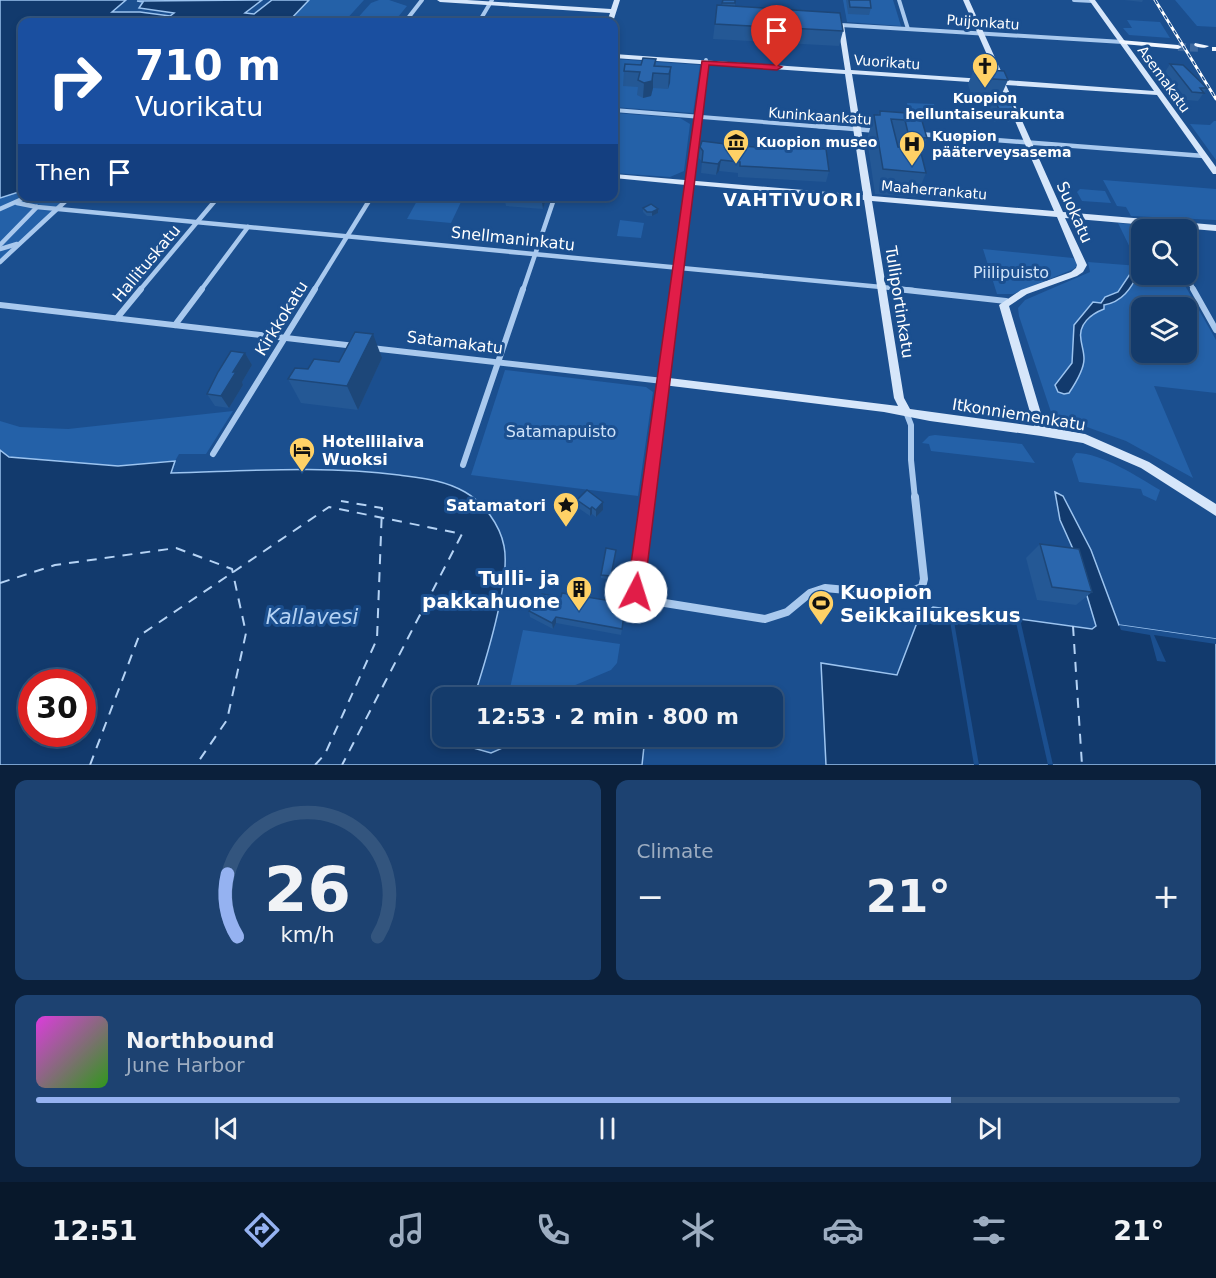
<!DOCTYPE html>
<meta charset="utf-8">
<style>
body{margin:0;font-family:"DejaVu Sans",sans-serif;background:#1d4271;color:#f1f3f6;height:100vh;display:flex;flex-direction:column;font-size:22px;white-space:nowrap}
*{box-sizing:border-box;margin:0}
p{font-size:20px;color:#9dadc1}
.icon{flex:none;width:33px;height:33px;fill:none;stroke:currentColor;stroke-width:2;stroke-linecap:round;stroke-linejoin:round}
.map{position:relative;height:765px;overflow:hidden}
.panel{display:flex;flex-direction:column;gap:15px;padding:15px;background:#0b203b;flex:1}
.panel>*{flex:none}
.top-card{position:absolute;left:18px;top:18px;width:600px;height:183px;border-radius:12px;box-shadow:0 3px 9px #0003,0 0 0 2px #33557e;background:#1a4fa0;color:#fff;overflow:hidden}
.fabs{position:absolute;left:1131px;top:219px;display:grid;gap:12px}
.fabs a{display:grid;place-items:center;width:66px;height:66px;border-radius:12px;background:#143b6b;box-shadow:0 3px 9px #0003,0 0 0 2px #33557e;font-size:30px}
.speed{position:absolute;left:18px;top:669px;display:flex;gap:12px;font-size:30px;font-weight:700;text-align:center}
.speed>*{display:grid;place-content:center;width:78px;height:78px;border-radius:50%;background:#143b6b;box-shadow:0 3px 9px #0003,0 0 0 2px #33557e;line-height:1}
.speed .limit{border:9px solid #d22;background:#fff;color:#111}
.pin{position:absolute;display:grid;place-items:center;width:51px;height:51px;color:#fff;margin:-62px -26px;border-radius:50% 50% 50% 0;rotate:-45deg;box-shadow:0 0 6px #0007}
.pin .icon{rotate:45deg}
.me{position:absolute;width:66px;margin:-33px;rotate:5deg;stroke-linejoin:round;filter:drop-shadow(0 0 4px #0008)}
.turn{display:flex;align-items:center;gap:21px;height:126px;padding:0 18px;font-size:27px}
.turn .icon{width:78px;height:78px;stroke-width:2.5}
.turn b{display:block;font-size:42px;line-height:51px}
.then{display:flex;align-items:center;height:57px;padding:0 18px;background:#0003;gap:12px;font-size:22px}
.big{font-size:45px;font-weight:600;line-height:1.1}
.panel .card{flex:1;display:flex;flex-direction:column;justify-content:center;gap:9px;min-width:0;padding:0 21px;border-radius:12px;background:#1d4271}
.panel .dial{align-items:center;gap:0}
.dial svg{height:156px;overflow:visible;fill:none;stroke:#33557e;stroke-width:7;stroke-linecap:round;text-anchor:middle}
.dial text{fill:#f1f3f6;stroke:none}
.song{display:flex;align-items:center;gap:18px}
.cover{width:72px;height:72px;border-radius:9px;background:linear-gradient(135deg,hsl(300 70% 55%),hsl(110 70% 35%))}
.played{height:6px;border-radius:3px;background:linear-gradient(90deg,#95b2f1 80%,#33557e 80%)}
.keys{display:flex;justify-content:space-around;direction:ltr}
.heat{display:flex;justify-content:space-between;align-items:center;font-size:33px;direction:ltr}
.panel .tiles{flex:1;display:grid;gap:15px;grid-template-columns:1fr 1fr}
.card:last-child{grid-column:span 2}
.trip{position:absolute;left:432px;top:687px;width:351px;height:60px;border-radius:12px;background:#143b6b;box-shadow:0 3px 9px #0003,0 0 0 2px #33557e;font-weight:600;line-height:60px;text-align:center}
.tabs{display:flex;height:96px;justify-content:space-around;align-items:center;background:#08182b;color:#9dadc1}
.tabs .icon{width:42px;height:42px}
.tabs .on{color:#95b2f1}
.tabs b{font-size:27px;color:#f1f3f6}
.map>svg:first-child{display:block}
.green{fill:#2461a8;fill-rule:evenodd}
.water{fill:#123a6d;stroke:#9cc4f0;stroke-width:1.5;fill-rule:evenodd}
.pier{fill:#1b4f8f}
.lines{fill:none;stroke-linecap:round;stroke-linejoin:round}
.ferry{stroke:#b5d3f5;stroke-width:2;stroke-dasharray:10 8;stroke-linecap:butt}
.primary-tunnel{stroke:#3d69a0;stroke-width:8;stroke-dasharray:8 4;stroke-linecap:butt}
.street-far3{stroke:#a9c9ee;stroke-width:4}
.street-far2{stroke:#a9c9ee;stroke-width:4.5}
.street-far1{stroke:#a9c9ee;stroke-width:6}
.street{stroke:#a9c9ee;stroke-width:8}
.secondary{fill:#d6e6fa;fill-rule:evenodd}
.primary{fill:#f0f6ff;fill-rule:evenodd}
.rail-casing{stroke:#fff;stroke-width:3}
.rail{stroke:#1b4f8f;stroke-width:1.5;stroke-dasharray:4.5;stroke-linecap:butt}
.wall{fill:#245895}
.shaded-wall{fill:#1d4779}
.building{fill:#2a66ad;stroke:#1d4779;stroke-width:1.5}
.route{fill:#e11d48;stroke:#92132f;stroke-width:1.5}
.labels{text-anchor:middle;stroke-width:6;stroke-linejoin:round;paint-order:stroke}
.far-street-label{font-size:14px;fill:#fff;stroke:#1b4f8f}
.far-poi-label{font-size:14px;font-weight:bold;fill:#fff;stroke:#1b4f8f;text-anchor:start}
.street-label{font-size:16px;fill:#fff;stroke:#1b4f8f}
.park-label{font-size:16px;fill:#cfe3fa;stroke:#1b4f8f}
.poi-label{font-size:16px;font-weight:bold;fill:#fff;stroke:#1b4f8f;text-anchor:start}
.far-district-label{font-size:18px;font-weight:bold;letter-spacing:1.5px;fill:#fff;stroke:#1b4f8f}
.near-poi-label{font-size:20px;font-weight:bold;fill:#fff;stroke:#1b4f8f;text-anchor:end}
.near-water-label{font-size:21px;font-style:italic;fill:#b5d3f5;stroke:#1b4f8f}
</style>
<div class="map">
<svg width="1216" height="765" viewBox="0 0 1216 765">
<rect width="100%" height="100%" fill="#1b4f8f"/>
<!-- green -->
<g class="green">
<polygon points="309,0 364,0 344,22 288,22"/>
<polygon points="379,0 389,0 407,6 394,22 354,22 371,3"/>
<polygon points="843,0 893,0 901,26 847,22"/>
<polygon points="1175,0 1216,0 1216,27 1197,26"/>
<polygon points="1127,20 1160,22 1170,38 1129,35 1123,28 1132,28"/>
<polygon points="614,59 700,65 693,113 614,107"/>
<polygon points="907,103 934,104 939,119 910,117"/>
<polygon points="614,113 680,118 690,124 684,171 670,177 614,173"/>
<polygon points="1214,121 1216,121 1216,160 1190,124 1210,125"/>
<polygon points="22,156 22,196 69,197 0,262 0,161"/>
<polygon points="1103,180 1216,189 1216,220 1131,216 1126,207 1117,206"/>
<polygon points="1080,189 1105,191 1111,203 1082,201 1077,192"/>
<polygon points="418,199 461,202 451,223 407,219"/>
<polygon points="620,220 644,223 641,238 617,236"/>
<path d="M1118,223L1151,226L1154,229L1142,230V274L1179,275L1216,340V393L1154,386L1193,478L1126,441L1056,416L1051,412L1019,316L1018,308L1025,300L1090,272L1088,262L1139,266ZM1142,308H1186V352H1142Z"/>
<polygon points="983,249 1073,258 1078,264 1074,269 1013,294 997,294"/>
<polygon points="505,370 646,387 653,392 638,496 471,475"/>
<polygon points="233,411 206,454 179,454 175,461 118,466 9,457 0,450 0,421 20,427 68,429"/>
<polygon points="935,435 1022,444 1035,463 931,451 929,444 922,443 929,436"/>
<path d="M1076,453C1102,453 1138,477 1160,490L1156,501L1143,495L1141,489L1079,482L1072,459Z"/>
<polygon points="523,630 620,644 617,663 611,670 547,697 508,697"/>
</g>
<!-- water -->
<g class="water">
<polygon points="0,0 126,0 112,12 140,12 170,16 174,13 139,8 143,2 137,1 262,0 245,13 254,14 272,0 309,0 288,22 22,22 22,191 0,198"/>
<path d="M1132,271L1139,272C1131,289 1122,302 1104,305V309C1091,314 1078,324 1081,340C1082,347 1084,352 1084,359C1084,370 1075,384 1069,393L1064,394L1058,392L1055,385L1072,363L1074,325L1093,302L1101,303L1105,297L1118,292Z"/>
<path d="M0,450L9,457L118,466L175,461L171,473C247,471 323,465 399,475C421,478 445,480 465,492C484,503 500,525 504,546C511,580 485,663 474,697L442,698V736L461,737L459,744L491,753L528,737H645L642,765H0ZM32,682H82V734H32Z"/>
<polygon points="1055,492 1063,496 1091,550 1119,625 1216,639 1216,765 826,765 821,663 897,675 918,620 933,607 1092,629 1096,626 1073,549 1060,520"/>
</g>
<!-- pier -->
<g class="pier">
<polygon points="948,609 952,610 979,765 974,765"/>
<polygon points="1015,618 1020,619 1053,765 1048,765"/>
<polygon points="1119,625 1216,639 1216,644 1154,635 1166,662 1157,661 1150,635 1121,630"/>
</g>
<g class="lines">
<!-- ferry -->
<g class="ferry">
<polyline points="0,583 55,565 176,548 232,569 246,633 227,720 196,765"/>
<polyline points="1073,626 1082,765"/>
<polyline points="90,765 139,636 329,507 462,534 342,765"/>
<polyline points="315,765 325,754 377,639 382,508 341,501"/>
</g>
<!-- primary-tunnel -->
<polyline class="primary-tunnel" points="1178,47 1202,48"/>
<!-- street-far3 -->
<g class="street-far3">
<polyline points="899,0 908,29"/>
<polyline points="1074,0 1093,1"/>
<polyline points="405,22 422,0"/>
<polyline points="479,22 492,0"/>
<polyline points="841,25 1123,42"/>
<polyline points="614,110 837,128"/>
<polyline points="697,128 706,60"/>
</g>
<!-- street-far2 -->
<g class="street-far2">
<polyline points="818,126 878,131"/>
<polyline points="918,134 1204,156"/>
<polyline points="690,182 697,126"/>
<polyline points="17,203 37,207 913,290"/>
<polyline points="0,209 29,196"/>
<polyline points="0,245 37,207"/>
<polyline points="0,249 17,244"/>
<polyline points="0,262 71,196"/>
<polyline points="1185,274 1194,290"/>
<polyline points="140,290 219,196"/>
<polyline points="201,290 248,227"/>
<polyline points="314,290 372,196"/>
<polyline points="523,290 555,196"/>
</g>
<!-- street-far1 -->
<g class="street-far1">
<polyline points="897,289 1006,301"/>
<polyline points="1193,289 1216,330"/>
<polyline points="0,305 355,346"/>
<polyline points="117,318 141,289"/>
<polyline points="175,325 202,289"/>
<polyline points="371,348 663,381 648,499"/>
<polyline points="906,412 911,425 911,460 915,499"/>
<polyline points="213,454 315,289"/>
<polyline points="463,465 523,289"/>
</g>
<!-- street -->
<polyline class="street" points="648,497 636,592 646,600 765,619 787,612 810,593 825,588 900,595 922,587 924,579 915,497"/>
<!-- secondary -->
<g class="secondary">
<polygon points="437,0 467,0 611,9 614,0 620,0 613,22 607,22 610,13 440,2"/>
<path d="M963,0H969L1005,80L1154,91L1089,0H1095L1216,167V174H1213L1157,95L1006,85L1063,212L1216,225V231L1065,218L1087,265L1083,272L1077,276L1027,294L1009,306L1045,427L1085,434L1149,462L1216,504V516L1141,468L1083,443L1041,436L930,421L884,412L663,385L659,384L658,381L686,185L614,178V174L863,195L845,74L614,58V54L845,70L838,25L841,23L844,25L851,70L998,80ZM852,74L999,84L1054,211L872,196ZM694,185L864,200L894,398L898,406L669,378ZM872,201L1057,217L1077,265L1076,268L1071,272L1021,290L999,305L1034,426L910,409L904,398Z"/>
</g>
<!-- primary -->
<g class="primary">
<polygon points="1120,40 1178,45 1182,47 1178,49 1123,44 1119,42"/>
<path d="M1195,43L1209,46C1206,49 1197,48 1194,45Z"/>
<rect x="1212" y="47" width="4" height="4"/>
</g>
<!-- rail casing -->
<g class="rail-casing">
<polyline id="rail" points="1155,0 1216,99"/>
</g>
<!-- rail -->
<use href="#rail" class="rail"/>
</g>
<!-- wall -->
<g class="wall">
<polygon points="723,0 735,0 735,6 843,31 839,46 713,39 717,5 722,5"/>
<polygon points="846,0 870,0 871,8 869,15 848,14"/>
<polygon points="1124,0 1143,0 1142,2"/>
<polygon points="656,59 656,66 671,67 668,89 653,88 651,96 643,98 637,95 638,87 623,86 624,71 641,65"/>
<polygon points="1170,64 1207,88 1198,101 1187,100 1165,72"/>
<polygon points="974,69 1008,80 1001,96 971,94 968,84"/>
<polygon points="995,99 1014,110 1009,122 994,122 989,110"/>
<polygon points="880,111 920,114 927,138 921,153 926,173 916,197 875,194 867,139 874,115 878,115"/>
<polygon points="700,147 829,171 826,182 738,177 738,173 719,171 716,175 701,173 702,162 699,158"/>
<polygon points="504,196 547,196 543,209 506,206"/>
<polygon points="643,208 658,213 652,216 647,216 643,212"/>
<polygon points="245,353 252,365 242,382 243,385 229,408 215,406 207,394"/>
<polygon points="382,358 358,410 301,403 288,379 308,369 339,362"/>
<polygon points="577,500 603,502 603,510 596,517 592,514 590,516 577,507"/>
<polygon points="1040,544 1092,592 1076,605 1037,600 1026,558"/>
<polygon points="616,550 611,580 601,578 601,575"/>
<polygon points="626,607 621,635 556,623 553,629 530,617 529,611"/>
</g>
<!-- shaded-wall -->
<g class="shaded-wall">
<polygon points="671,67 670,83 668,89 669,74"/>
<polygon points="653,73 653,88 651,96 643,98 644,83"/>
<polygon points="721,160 719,171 716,175 718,164"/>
<polygon points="234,196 252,196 248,201 237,203"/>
<polygon points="541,196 547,196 543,209"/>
<polygon points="658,209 658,213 652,216 652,212"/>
<polygon points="373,334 382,358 358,410 347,386"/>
<polygon points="245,353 252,365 242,382 243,385 229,408 221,396 233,372"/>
<polygon points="603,502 603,510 596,517 596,510"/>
<polygon points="592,507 592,514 590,516 590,509"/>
<polygon points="556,617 556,623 553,629 552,623"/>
</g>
<!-- building -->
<g class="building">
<polygon points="723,0 735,0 735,3 722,3"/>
<polygon points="849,0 870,0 871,8 850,7"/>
<polygon points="717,5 840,13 843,31 715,24"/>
<polygon points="643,58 656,59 654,66 671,67 669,74 653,73 652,81 644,83 638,80 640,72 624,71 625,64 641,65"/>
<polygon points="1170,64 1183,65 1207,88 1200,88 1204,93 1192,92"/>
<polygon points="974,69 1004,71 1008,80 978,78"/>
<polygon points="995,99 1010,100 1014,110 999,110"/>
<polygon points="880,111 920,114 927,138 909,137 905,120 891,119 898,147 917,149 918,153 921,153 926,173 883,169 874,115 880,115"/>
<polygon points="702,141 741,146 755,147 755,145 826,149 829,171 740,166 740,162 721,160 718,164 702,162 703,151 700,147"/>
<polygon points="651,204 658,209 652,212 647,212 643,208"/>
<polygon points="355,332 373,334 347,386 288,379 295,368 308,369 314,359 339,362"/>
<polygon points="231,351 245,353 233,372 236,372 221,396 207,394 218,372"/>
<polygon points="587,490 603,502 596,510 592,507 590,509 577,500"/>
<polygon points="1040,544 1079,549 1092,592 1052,587"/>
<polygon points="606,548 616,550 611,576 601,575"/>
<polygon points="562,593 611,601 612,598 626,600 622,629 556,617 552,623 529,611 542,594 561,597"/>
</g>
<!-- route -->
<polygon class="route" points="702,61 777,65 782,67 777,70 709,65 644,592 642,598 636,600 630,598 627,592"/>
<!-- icons -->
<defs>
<g id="church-pin" transform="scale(1.35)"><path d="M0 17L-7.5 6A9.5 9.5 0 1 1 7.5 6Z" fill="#ffd166" stroke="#1b4f8f"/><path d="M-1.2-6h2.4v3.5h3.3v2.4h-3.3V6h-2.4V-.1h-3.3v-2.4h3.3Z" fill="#111"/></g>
<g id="museum-pin" transform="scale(1.35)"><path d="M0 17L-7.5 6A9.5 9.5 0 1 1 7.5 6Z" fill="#ffd166" stroke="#1b4f8f"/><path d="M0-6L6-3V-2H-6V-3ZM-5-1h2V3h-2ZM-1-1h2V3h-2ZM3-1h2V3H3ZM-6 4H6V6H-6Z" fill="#111"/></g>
<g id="hospital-pin" transform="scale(1.35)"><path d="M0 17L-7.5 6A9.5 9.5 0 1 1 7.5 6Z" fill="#ffd166" stroke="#1b4f8f"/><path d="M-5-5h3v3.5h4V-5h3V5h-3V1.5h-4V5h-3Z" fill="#111"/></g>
<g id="hotel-pin" transform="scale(1.35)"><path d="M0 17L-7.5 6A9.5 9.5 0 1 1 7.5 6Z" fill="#ffd166" stroke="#1b4f8f"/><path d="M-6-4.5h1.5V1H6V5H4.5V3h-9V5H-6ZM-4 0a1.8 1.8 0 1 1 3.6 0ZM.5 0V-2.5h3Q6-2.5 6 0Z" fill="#111"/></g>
<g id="sight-pin" transform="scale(1.35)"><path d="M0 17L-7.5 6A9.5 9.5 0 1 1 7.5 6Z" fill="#ffd166" stroke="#1b4f8f"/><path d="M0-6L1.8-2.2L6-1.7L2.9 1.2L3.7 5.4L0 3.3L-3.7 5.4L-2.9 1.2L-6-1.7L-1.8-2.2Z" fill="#111"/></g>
<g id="building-pin" transform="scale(1.35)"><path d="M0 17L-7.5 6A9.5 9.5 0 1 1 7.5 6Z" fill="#ffd166" stroke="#1b4f8f"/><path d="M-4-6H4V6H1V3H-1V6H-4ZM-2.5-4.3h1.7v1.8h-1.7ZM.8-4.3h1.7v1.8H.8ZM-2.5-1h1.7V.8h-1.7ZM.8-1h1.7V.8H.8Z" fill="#111"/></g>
<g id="stadium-pin" transform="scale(1.35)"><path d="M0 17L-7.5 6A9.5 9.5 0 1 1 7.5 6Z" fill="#ffd166" stroke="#1b4f8f"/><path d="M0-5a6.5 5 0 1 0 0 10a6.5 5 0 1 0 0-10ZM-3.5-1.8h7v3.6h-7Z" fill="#111"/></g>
</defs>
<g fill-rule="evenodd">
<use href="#church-pin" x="985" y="66"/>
<use href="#museum-pin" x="736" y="142"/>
<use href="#hospital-pin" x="912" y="144"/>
<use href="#hotel-pin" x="302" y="450"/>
<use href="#sight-pin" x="566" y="505"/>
<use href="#building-pin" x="579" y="589"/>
<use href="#stadium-pin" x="821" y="603"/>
</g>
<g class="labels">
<!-- far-street labels -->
<g class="far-street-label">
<text transform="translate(983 22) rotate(4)" y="5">Puijonkatu</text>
<text transform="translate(887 62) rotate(4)" y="5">Vuorikatu</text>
<text transform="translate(1164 79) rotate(54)" y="5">Asemakatu</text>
<text transform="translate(820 116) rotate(4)" y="5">Kuninkaankatu</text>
<text transform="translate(934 190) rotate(5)" y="5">Maaherrankatu</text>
</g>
<!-- far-poi labels -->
<g class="far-poi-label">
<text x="985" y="103" text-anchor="middle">Kuopion<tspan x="985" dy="16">helluntaiseurakunta</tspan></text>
<text x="932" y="141">Kuopion<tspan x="932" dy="16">pääterveysasema</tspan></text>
<text x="756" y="147">Kuopion museo</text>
</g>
<!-- street labels -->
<g class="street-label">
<text transform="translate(1075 212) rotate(66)" y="6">Suokatu</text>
<text transform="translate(513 238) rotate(6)" y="6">Snellmaninkatu</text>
<text transform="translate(146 263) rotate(-50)" y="6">Hallituskatu</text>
<text transform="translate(900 302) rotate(81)" y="6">Tulliportinkatu</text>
<text transform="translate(281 318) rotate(-58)" y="6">Kirkkokatu</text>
<text transform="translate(455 342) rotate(7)" y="6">Satamakatu</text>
<text transform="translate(1019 414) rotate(9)" y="6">Itkonniemenkatu</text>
</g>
<!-- park labels -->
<g class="park-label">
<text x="1011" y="278">Piilipuisto</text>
<text x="561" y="437">Satamapuisto</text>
</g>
<!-- poi labels -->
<g class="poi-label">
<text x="322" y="447">Hotellilaiva<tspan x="322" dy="18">Wuoksi</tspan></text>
<text x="546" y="511" text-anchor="end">Satamatori</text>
</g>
<!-- far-district labels -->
<g class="far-district-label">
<text x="793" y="206">VAHTIVUORI</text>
</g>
<!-- near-poi labels -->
<g class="near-poi-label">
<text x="560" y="585">Tulli- ja<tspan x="560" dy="23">pakkahuone</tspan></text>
<text x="840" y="599" text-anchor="start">Kuopion<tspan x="840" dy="23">Seikkailukeskus</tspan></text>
</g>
<!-- near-water labels -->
<g class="near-water-label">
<text x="312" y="624">Kallavesi</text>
</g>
</g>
</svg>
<div class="fabs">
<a><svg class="icon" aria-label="search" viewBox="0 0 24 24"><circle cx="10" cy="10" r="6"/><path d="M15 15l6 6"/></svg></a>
<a><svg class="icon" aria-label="layers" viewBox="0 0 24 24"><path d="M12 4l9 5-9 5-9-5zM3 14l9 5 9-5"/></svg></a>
</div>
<div class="speed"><div class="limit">30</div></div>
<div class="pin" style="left:777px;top:67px;background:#d93025"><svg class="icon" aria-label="arrive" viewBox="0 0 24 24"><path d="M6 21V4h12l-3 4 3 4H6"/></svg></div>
<svg class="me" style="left:636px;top:592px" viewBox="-20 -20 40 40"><circle r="19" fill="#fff"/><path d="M0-13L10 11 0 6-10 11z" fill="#e11d48"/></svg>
<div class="trip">12:53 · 2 min · 800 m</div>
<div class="top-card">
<div class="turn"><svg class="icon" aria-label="right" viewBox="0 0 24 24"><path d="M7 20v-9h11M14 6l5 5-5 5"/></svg><div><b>710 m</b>Vuorikatu</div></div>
<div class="then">Then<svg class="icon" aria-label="arrive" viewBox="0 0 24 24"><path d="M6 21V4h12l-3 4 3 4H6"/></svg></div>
</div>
</div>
<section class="panel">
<div class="tiles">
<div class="card dial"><svg viewBox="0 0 100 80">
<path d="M14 69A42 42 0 1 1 86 69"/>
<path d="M14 69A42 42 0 0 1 9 37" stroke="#95b2f1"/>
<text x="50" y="56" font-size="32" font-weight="700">26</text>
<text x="50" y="72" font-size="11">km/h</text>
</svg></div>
<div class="card"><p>Climate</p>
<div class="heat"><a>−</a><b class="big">21°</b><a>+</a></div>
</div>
<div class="card">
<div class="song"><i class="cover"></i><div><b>Northbound</b><p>June Harbor</p></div></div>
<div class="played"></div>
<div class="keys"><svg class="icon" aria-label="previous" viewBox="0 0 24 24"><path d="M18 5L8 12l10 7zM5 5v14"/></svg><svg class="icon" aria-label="pause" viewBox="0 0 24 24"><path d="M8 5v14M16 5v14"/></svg><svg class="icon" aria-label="next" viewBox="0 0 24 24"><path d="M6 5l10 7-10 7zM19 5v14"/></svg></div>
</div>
</div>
</section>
<nav class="tabs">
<b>12:51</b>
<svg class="icon on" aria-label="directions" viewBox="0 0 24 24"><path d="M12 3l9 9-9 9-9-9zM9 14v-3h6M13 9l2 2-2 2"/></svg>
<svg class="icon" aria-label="music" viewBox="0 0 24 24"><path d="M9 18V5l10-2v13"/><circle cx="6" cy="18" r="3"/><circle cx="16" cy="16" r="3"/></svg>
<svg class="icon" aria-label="phone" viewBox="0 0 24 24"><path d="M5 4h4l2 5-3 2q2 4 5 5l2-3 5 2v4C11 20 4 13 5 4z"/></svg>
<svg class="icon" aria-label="climate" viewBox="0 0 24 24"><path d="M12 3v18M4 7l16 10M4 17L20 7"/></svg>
<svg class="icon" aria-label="car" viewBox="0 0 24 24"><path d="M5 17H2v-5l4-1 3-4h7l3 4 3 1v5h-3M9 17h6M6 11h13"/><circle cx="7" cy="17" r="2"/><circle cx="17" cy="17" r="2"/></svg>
<svg class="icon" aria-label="filters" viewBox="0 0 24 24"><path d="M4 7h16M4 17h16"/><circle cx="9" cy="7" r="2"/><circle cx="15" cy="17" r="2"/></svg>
<b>21°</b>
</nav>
